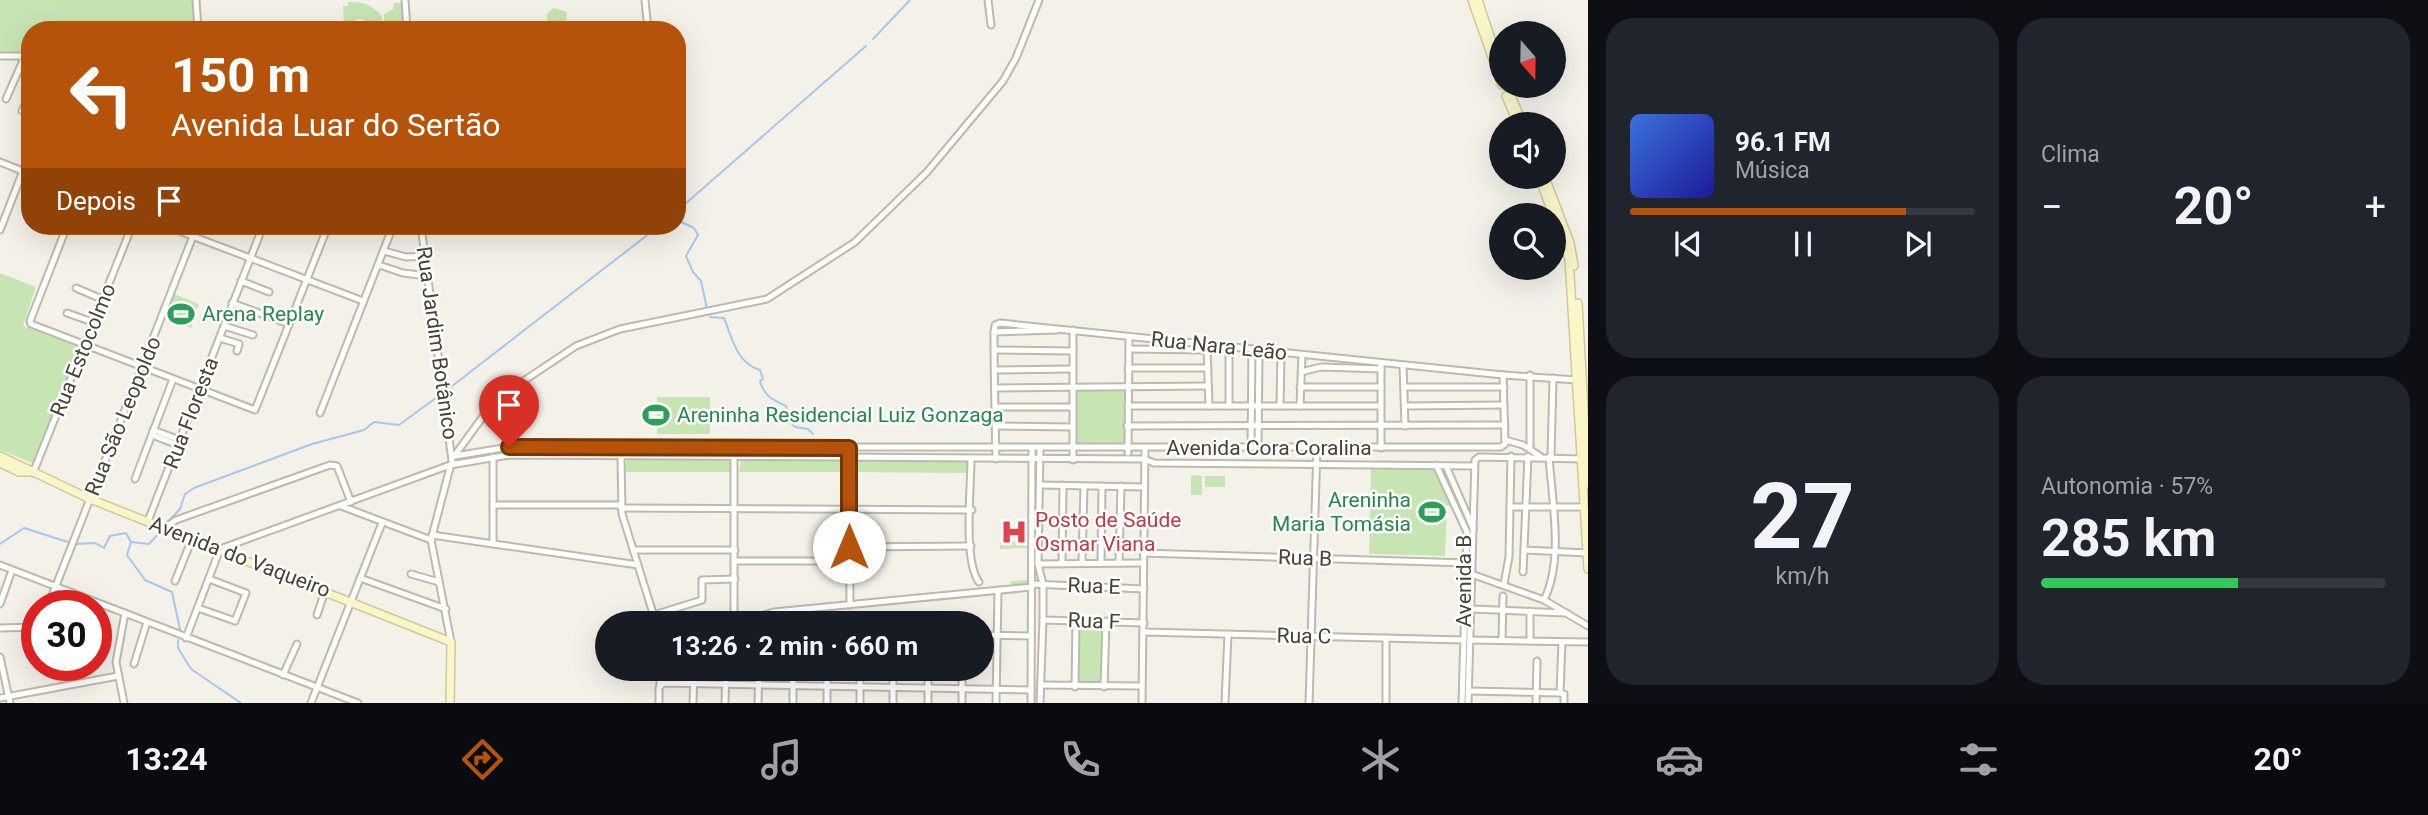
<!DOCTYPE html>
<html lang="pt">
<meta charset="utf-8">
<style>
body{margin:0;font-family:Roboto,sans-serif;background:#20242c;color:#f1f3f6;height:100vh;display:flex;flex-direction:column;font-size:26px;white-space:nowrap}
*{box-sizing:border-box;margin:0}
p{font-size:23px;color:#9ea1a6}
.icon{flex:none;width:38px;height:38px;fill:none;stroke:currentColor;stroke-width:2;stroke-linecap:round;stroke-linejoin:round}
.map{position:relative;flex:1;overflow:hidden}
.side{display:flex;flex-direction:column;gap:18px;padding:18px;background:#0d0f14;width:840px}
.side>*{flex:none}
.hud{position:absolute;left:21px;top:21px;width:665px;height:214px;border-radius:28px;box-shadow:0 7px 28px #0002;background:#b45309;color:#fff;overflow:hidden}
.needle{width:46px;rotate:160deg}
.fabs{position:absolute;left:1489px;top:21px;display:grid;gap:14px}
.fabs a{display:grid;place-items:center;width:77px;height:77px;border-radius:50%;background:#171b24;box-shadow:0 7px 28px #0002;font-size:35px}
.speed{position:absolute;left:21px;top:590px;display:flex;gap:14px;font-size:35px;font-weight:700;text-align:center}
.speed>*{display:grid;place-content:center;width:91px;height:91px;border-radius:50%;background:#171b24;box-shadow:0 7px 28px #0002;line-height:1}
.speed .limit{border:10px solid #d22;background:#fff;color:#111}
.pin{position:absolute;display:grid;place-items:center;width:60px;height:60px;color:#fff;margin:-72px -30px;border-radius:50% 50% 50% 0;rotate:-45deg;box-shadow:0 0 7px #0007}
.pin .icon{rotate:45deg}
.me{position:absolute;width:77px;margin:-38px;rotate:0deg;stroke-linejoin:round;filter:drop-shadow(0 0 5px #0008)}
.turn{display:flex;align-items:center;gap:24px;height:147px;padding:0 35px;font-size:32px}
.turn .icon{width:91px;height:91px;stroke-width:2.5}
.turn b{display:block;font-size:49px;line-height:60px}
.then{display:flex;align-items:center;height:66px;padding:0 35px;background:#0003;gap:14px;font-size:26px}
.big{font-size:52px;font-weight:700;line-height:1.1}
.side .card{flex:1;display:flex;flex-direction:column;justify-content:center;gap:10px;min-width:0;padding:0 24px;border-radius:28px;background:#20242c}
.side .dial{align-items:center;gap:0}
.dial b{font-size:91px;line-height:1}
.song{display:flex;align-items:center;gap:21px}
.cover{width:84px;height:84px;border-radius:10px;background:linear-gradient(135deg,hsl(220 70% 55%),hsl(240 70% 35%))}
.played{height:7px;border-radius:4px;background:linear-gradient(90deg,#b45309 80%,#363941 80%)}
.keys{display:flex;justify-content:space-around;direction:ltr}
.heat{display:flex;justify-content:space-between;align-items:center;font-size:38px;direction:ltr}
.charge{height:10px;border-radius:5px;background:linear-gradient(90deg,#34c759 57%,#363941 0)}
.side .tiles{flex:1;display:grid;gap:18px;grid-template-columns:repeat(2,1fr)}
.trip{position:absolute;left:595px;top:611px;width:399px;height:70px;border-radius:35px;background:#171b24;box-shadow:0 7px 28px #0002;font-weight:700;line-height:70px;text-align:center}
.dock{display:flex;height:112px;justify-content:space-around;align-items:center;background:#090b0e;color:#9ea1a6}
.dock .icon{width:49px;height:49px}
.dock .selected{color:#b45309}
.dock b{font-size:32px;color:#f1f3f6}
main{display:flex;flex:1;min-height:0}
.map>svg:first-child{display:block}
.green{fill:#c7e5b3}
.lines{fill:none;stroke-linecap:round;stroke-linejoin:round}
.stream{stroke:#a7c7ec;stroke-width:2}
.street-casing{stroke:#bebaab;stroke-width:9}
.secondary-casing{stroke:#d0c999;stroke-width:10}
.street{stroke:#fff;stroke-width:5}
.secondary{stroke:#fbf6c9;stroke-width:7}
.route-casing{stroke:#753606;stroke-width:18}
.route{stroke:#b45309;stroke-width:12}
.labels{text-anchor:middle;stroke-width:5;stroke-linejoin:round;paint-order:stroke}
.leisure-label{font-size:21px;fill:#27864d;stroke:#fff;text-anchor:start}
.street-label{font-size:21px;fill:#464237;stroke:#fff}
.health-label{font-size:21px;fill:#be3a42;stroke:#fff;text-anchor:start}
</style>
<main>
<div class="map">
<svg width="1588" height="703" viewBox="0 0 1588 703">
<rect width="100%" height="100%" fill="#f3f1e8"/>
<!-- green -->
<g class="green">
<polygon points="0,0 192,0 194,30 30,30 30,52 0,52"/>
<path d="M348,2C365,2 370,4 382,16L381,29L363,25V19H356L355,24L344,25L343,6H348Z"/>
<polygon points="394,3 402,3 403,24 398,30 391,30 389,25 384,25 384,14 393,9"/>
<polygon points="554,8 567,12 566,30 547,29 547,13"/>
<polygon points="0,273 36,287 23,326 79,347 35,464 0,450"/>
<polygon points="174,294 199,304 191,328 165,318"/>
<polygon points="1076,389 1126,389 1126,444 1077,445"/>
<rect x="657" y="397" width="53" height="37"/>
<polygon points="845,459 847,472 739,472 741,460"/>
<polygon points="627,460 731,460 733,472 624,472"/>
<polygon points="855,460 969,461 970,473 853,472"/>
<polygon points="1371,468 1430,468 1438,472 1454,505 1447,506 1445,556 1369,554"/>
<polygon points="1191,475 1202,476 1202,495 1191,495"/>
<rect x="1205" y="476" width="20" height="11"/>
<polygon points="1000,542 1016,542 1017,544 1029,546 1029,583 1011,585 1011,581 1027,580 1027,548 1000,549"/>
<polygon points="1079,623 1103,626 1101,683 1078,682"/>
</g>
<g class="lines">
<!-- stream -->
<g class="stream">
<polyline points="873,39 910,0"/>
<polyline points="677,211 866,46"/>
<polyline points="677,220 694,228 698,235 686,256 693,272 701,281 707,309"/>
<path d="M710,317L724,318C732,337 736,363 760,370L763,379L760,381C764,396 773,400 786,406L790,421L795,427L808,429L813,434"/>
<polyline points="447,390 659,226"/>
<polyline points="164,526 180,509 185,494 194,488 312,444 364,430 374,422 399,425 440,395"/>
<polyline points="131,542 149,544 161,531"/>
<polyline points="0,544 24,528 71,543"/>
<polyline points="76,544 95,543 104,548 110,536 126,533 131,542 127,555 145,580 172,592 180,629"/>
<polyline points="178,640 178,648 191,669 241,703"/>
</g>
<!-- street casing -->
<g class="street-casing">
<g id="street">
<polyline points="196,0 198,30"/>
<polyline points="405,0 407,30"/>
<polyline points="645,0 648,30"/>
<polyline points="988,0 991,25"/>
<polyline points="0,56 30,56"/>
<polyline points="6,99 25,56"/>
<polyline points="22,111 30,93"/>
<polyline points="0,162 30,174"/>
<polyline points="67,226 30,321 31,324 255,410 328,226"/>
<polyline points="166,226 363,301"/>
<polyline points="421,226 452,461"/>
<polyline points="0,230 30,153"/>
<polyline points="422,230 506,226"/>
<polyline points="384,251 406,257 425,256"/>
<polyline points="379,265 403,273 428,276"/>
<polyline points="241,281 269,292"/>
<polyline points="76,288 104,300"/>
<polyline points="232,303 289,324"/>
<polyline points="67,313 95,323"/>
<polyline points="224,326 253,335"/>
<polyline points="994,332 1057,330"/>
<polyline points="220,338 239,344 237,351"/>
<polyline points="1207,348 1209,406"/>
<polyline points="1129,349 1207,350"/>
<polyline points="994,350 1073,351"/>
<polyline points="1381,363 1381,448"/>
<polyline points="1403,365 1405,426"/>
<polyline points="1128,368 1208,368"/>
<polyline points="995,370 1072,369"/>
<polyline points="1301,372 1321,367 1381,369"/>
<polyline points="1503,375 1577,380"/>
<polyline points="1530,375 1530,449"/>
<polyline points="1300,387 1381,387"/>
<polyline points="1404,387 1504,387"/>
<polyline points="995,388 1208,386"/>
<polyline points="1128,406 1381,406"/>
<polyline points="1229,406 1229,347"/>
<polyline points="1280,406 1281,353"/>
<polyline points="1300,406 1302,355"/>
<polyline points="1405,406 1504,405"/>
<polyline points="996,407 1072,407"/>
<polyline points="320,413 393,226"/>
<polyline points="996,426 1072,427"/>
<polyline points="1127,426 1505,425"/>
<polyline points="153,430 180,440"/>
<polyline points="152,435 178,445"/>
<polyline points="1505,440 1523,445 1540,456"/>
<polyline points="1251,448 1252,349"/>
<polyline points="1258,448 1259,350"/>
<polyline points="1040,449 1038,564 1043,584 1043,620 1040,703"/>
<polyline points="1128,453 1129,337"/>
<polyline points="849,454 850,605"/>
<polyline points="455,455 495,400 576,346 620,329 767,299 855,242 927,172 1003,81 1016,58 1039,0"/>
<path d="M455,456L509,447H1501L1505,444L1503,375L1000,323L995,325L994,332C994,374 995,417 996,459"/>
<polyline points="621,456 622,514 656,623"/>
<polyline points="493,457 493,544"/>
<polyline points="734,457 734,623"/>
<polyline points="1551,457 1553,378"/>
<path d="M971,459C971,487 963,561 979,582"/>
<polyline points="1073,460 1073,330"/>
<polyline points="451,464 431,540 451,642"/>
<polyline points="1436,465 1467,532 1462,703"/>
<polyline points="1446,466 1473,528"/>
<polyline points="33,473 132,226"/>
<polyline points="135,479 173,379"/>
<polyline points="1040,485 1144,487"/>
<polyline points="493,505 621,505"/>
<polyline points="341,506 431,540"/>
<polyline points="1510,507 1584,507"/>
<polyline points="621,508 972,510"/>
<polyline points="148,521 263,226"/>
<polyline points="165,528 176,520 330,465 337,466 351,502"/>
<polyline points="432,535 638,565"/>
<polyline points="849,547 971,546"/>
<polyline points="634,550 735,550"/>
<polyline points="1524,550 1587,553"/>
<polyline points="1143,553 1467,563"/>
<polyline points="735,561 849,561"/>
<polyline points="1082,563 1084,486"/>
<polyline points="1101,563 1102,486"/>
<polyline points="1119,563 1121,486"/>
<polyline points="1038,564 1143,563"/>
<polyline points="1062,564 1063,485"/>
<polyline points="0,565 358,703"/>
<polyline points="1523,572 1528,456"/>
<polyline points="411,574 439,582"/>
<polyline points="1474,575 1544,600 1588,626"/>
<polyline points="360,578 446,609"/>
<polyline points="175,581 192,539"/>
<polyline points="1032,584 1144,589"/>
<polyline points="1504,584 1509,557 1511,456"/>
<path d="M1544,600C1564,560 1552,501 1549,457"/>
<polyline points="0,604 12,570"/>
<polyline points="48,606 197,226"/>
<polyline points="198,608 235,621 246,593 209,579"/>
<polyline points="1472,609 1567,613"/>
<polyline points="793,611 794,623"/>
<polyline points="317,615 325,591"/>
<polyline points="654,615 702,600 702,580 735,579"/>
<polyline points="1043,620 1144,623"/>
<polyline points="737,623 774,612 1032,587"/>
<polyline points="0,628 37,627"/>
<polyline points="1144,632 1464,640"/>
<polyline points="982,635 1031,636"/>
<polyline points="186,638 220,549 450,465 509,455 1144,459 1154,463 1473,466"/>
<polyline points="1470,640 1588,642"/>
<polyline points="1502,640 1503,596"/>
<polyline points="1530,641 1530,611"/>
<polyline points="1562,642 1560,693 1564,694 1564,703"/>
<polyline points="0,657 10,703"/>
<polyline points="134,664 147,622"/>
<polyline points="283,675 297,644"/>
<polyline points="1041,685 1142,686"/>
<polyline points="660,686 660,668"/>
<polyline points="1075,687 1076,620"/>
<polyline points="1104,687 1106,621"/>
<polyline points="1469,691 1560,693"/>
<polyline points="0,698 118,676"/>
<polyline points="124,703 116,662 125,613"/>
<polyline points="311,703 382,523"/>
<polyline points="659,703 659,688 663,683 1031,690"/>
<polyline points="693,703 694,668"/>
<polyline points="725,703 726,668"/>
<polyline points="758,703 759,668"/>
<polyline points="793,703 793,668"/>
<polyline points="827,703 827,668"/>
<polyline points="860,703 860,668"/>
<polyline points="893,703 893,668"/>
<polyline points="928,703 928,668"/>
<polyline points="962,703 962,668"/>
<polyline points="996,703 998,591"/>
<polyline points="1031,703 1032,449"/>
<polyline points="1142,703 1145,449"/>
<polyline points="1225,703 1228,634"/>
<polyline points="1309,703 1317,448"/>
<polyline points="1386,703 1386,638"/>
<polyline points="1468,703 1475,460 1479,457 1584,459"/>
<polyline points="1536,703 1537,661"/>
</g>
</g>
<!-- secondary casing -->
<g class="secondary-casing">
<g id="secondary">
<polyline points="1472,0 1502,85"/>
<polyline points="1478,0 1502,72"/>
<polyline points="1507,86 1523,124"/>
<polyline points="1506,96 1518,124"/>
<polyline points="1539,177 1569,259 1588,569"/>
<polyline points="1545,177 1570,243 1574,266"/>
<polyline points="1578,303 1588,484"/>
<polyline points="0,456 90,499 451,642 450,703"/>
<polyline points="0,463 19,472 30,472"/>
</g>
</g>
<!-- street -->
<use href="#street" class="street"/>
<!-- secondary -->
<use href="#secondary" class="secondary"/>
</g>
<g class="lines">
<!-- route casing -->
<g class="route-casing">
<polyline id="route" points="509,447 849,448 849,547"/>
</g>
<!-- route -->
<use href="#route" class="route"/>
</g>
<!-- icons -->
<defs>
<g id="stadium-bare" transform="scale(2.1)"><path d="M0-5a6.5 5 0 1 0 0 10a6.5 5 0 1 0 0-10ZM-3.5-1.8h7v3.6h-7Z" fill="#2e9e5b" stroke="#fff" stroke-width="2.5" paint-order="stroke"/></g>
<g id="hospital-bare" transform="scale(2.1)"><path d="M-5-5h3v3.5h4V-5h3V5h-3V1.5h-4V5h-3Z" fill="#e0444e" stroke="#fff" stroke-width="2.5" paint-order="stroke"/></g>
</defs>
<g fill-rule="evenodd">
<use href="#stadium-bare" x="181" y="314"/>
<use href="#stadium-bare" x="656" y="415"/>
<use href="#stadium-bare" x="1432" y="512"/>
<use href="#hospital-bare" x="1014" y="532"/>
</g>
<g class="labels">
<!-- leisure labels -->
<g class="leisure-label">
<text x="202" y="321">Arena Replay</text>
<text x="677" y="422">Areninha Residencial Luiz Gonzaga</text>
<text x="1411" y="507" text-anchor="end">Areninha<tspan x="1411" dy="24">Maria Tomásia</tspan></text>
</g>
<!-- street labels -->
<g class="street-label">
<text transform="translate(437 343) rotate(82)" y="7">Rua Jardim Botânico</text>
<text transform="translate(1219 346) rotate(6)" y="7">Rua Nara Leão</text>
<text transform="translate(83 350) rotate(-68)" y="7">Rua Estocolmo</text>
<text transform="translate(191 413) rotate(-69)" y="7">Rua Floresta</text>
<text transform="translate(123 416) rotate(-68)" y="7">Rua São Leopoldo</text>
<text x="1269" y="455">Avenida Cora Coralina</text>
<text transform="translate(240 557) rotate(21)" y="7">Avenida do Vaqueiro</text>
<text transform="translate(1305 558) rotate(2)" y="7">Rua B</text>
<text transform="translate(1464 581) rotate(-90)" y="7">Avenida B</text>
<text transform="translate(1094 586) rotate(2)" y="7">Rua E</text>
<text transform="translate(1094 621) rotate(2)" y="7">Rua F</text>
<text transform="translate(1304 636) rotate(1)" y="7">Rua C</text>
</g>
<!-- health labels -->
<g class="health-label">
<text x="1035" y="527">Posto de Saúde<tspan x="1035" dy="24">Osmar Viana</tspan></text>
</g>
</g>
</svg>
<div class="fabs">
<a><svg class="needle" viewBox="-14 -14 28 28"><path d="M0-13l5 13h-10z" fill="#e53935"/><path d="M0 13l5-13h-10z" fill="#9ea1a6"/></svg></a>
<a><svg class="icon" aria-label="sound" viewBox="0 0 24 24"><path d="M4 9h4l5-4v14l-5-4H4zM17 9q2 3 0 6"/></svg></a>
<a><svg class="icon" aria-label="search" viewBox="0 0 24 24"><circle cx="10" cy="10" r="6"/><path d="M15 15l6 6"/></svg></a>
</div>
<div class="speed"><div class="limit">30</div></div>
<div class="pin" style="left:509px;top:447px;background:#d93025"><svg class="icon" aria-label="arrive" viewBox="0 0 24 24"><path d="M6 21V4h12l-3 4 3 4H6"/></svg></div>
<svg class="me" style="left:849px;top:547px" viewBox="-20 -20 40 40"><circle r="19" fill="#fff"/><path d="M0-13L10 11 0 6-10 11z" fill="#b45309"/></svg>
<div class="trip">13:26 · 2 min · 660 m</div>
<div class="hud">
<div class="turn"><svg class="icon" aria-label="left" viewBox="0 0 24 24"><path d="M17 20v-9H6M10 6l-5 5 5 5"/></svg><div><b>150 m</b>Avenida Luar do Sertão</div></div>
<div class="then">Depois<svg class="icon" aria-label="arrive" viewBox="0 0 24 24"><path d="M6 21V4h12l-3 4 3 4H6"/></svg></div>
</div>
</div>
<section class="side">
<div class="tiles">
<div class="card">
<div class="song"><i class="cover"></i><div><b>96.1 FM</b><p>Música</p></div></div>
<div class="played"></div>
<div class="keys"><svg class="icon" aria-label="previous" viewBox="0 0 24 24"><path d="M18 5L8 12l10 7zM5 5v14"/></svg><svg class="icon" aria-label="pause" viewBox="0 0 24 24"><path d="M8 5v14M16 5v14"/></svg><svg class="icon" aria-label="next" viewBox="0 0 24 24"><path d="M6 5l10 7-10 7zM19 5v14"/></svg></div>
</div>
<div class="card"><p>Clima</p>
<div class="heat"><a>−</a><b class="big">20°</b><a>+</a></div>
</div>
<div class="card dial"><b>27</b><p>km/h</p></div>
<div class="card"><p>Autonomia · 57%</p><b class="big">285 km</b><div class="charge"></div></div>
</div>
</section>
</main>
<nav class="dock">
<b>13:24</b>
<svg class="icon selected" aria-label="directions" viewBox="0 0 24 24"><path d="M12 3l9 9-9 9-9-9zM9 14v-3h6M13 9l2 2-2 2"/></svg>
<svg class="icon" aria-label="music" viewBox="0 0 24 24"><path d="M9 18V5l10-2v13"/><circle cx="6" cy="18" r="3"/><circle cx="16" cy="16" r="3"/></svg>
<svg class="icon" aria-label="phone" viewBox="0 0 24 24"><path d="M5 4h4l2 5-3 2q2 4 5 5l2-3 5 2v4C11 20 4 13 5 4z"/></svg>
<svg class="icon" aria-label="climate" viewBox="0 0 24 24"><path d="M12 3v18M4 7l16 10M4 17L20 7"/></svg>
<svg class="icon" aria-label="car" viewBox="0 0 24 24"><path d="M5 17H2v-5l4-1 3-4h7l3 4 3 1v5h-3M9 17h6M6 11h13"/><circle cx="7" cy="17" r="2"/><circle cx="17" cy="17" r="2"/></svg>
<svg class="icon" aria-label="filters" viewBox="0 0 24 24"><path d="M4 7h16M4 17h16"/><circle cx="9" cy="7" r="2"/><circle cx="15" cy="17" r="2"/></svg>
<b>20°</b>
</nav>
